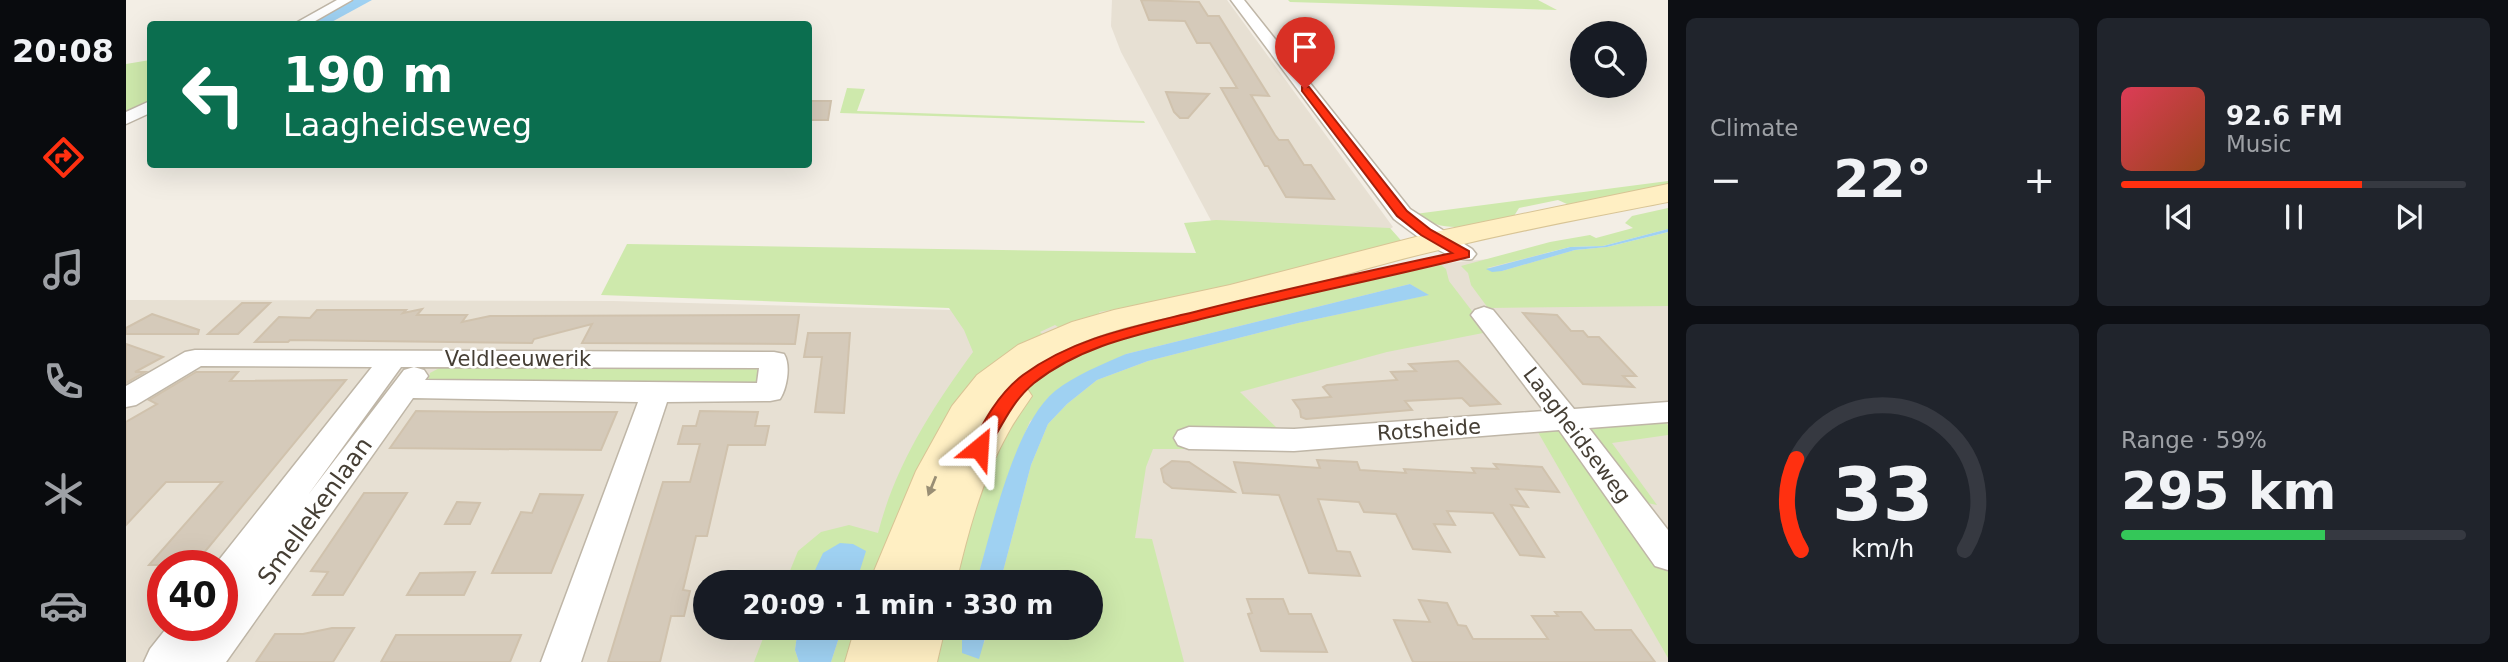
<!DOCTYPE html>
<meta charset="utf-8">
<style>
body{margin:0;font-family:"DejaVu Sans",sans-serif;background:#20242c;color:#f1f3f6;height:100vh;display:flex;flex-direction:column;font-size:26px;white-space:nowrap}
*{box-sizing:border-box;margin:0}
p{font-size:23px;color:#9ea1a6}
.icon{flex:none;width:38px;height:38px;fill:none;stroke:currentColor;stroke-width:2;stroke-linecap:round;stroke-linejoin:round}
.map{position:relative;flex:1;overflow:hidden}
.side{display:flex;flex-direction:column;gap:18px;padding:18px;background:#0d0f14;width:840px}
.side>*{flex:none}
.hud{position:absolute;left:21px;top:21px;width:665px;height:147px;border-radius:7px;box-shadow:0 7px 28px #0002;background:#0b6e4f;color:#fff;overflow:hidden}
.controls{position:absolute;left:1444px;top:21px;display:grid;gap:14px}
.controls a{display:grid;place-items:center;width:77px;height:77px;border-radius:50%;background:#171b24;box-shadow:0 7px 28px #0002;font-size:35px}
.speed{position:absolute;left:21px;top:550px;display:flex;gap:14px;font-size:35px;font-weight:700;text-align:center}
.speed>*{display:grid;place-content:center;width:91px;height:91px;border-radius:50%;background:#171b24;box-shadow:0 7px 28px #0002;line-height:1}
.speed .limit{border:10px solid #d22;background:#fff;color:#111}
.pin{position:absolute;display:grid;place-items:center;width:60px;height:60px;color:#fff;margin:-72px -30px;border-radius:50% 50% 50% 0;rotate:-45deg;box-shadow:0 0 7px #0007}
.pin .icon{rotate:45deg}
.me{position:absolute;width:77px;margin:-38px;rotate:27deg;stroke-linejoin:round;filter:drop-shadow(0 0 5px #0008)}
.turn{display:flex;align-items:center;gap:24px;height:147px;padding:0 21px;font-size:32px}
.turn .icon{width:91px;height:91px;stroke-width:2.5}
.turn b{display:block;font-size:49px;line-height:60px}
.big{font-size:52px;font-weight:600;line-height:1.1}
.side .widget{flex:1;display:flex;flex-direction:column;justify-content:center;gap:10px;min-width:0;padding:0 24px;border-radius:10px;background:#20242c}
.side .dial{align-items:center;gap:0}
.dial svg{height:182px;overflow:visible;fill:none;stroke:#363941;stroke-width:7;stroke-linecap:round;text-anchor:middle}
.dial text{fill:#f1f3f6;stroke:none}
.song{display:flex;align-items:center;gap:21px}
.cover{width:84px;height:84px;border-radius:10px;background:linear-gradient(135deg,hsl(350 70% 55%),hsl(20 70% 35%))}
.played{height:7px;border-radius:4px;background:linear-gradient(90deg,#ff3010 70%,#363941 70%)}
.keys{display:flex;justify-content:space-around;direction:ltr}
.heat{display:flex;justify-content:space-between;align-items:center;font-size:38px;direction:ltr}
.charge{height:10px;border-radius:5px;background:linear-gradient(90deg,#34c759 59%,#363941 0)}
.side .tiles{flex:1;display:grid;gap:18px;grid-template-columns:repeat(2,1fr)}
.trip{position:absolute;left:567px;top:570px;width:410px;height:70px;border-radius:35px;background:#171b24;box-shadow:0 7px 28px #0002;font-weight:600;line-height:70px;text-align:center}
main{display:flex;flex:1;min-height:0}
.menu{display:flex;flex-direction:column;width:126px;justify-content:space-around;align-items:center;background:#090b0e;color:#9ea1a6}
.menu .icon{width:49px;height:49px}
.menu .active{color:#ff3010}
.menu b{font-size:32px;color:#f1f3f6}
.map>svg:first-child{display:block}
.residential{fill:#e7e0d3;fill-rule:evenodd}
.green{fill:#cee9ac}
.water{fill:#9fd1f2}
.building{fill:#d5caba;stroke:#d0c2ad;stroke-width:2}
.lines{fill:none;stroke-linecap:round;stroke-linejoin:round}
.street-casing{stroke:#bfb6a7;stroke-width:3}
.secondary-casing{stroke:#d8c495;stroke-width:2}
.street{fill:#fff;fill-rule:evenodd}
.secondary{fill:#ffefc3;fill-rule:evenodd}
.oneway{fill:#998e74}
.route{fill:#ff3010;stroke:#a61f0a;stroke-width:2}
.labels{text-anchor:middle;stroke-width:5;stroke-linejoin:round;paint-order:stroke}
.street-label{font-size:21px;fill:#453e34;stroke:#fff}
.near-street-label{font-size:24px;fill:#453e34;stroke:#fff}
</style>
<main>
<nav class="menu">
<b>20:08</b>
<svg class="icon active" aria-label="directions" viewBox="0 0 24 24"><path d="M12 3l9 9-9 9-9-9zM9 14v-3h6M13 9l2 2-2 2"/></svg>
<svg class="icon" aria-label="music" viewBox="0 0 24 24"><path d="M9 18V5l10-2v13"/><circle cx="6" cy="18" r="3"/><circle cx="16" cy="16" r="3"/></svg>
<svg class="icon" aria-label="phone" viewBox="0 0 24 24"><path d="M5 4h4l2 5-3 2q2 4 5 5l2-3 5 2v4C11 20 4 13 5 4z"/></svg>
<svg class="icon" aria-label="climate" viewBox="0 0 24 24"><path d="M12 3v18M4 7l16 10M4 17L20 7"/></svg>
<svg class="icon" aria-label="car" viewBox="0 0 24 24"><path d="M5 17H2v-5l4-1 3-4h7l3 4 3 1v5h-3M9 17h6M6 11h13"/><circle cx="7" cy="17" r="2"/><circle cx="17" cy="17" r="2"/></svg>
</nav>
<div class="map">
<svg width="1542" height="662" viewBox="0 0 1542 662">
<rect width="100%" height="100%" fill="#f3eee5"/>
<!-- residential -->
<g class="residential">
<polygon points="986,0 1101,0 1267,227 1250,238 1089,228 995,52 985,26"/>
<path d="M1542,241V662H0V300L487,301L942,313L1313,264ZM37,565H96V625H37ZM579,583H964V628H579Z"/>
</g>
<!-- green -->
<g class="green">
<polygon points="1162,0 1412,0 1431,10 1164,2"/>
<polygon points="24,60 24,101 0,114 0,64"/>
<polygon points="721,88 739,89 731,111 1018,121 1019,123 714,113"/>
<path d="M1542,181V190L1476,203L1441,204L1432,200L1393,208L1388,216C1350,224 1323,237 1289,214Z"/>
<polygon points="1542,208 1542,229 1477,246 1444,247 1361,268 1376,271 1449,250 1481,247 1542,232 1542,306 1362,308 1345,285 1342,273 1335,266 1424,242 1464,235 1470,238 1507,228 1499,223 1506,216"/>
<path d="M1090,220L1264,228L1280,246L996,314L991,309L973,312L977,318L938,331L929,325L914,332L921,338L895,353L762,583H730L739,551L685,574L683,583H659L672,551L695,532L723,525L752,533C769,466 806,408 847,352L838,330L823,308L475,295L501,244L1070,253L1058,223Z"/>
<path d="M1315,265L1320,269L1323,281L1362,332L1261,352L1114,392L1152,429L1064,449H1027L1020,467L1009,538L1026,539L1058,662H794L802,628H836L835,634L858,643L862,628H964V583H874L905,465L922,424L941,404L971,380L1022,361L1172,323L1302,295L1284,284L1000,354L904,421L885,467L850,583H814L888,403C913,374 944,358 979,343L1217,285Z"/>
<polygon points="319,365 626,365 635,373 631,381 624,386 302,382 304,373"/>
<polygon points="1537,420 1542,425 1542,435 1486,443 1531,505 1512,501 1461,429 1468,424"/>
<polygon points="1409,427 1430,430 1446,440 1542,572 1542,658"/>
<polygon points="641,628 672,628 669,650 673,662 628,662"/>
<polygon points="716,628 748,628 738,662 705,662"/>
</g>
<!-- water -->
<g class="water">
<polygon points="227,0 246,0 202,24 182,24"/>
<polygon points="1542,229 1542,232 1538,233 1481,247 1449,250 1376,271 1366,272 1360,269 1444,247 1477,246"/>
<path d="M1284,284L1303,295L1172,323L1022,361L971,380L941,404L922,424L905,465L874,583H850C866,530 887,426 929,391C949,375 977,364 1000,354Z"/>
<polygon points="714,543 727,544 740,551 730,583 683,583 697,553"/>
<polygon points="672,628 716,628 705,662 673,662 669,650"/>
<polygon points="836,628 862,628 853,659 836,653"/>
</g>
<!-- building -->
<g class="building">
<polygon points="1015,0 1073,2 1082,16 1093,16 1143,96 1125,95 1149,135 1153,140 1162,140 1178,165 1185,165 1208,199 1160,197 1142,166 1139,166 1095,88 1111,88 1084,43 1071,43 1059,21 1023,20"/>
<polygon points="1040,92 1083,94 1062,118 1054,118 1048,112"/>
<polygon points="682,101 705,101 702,120 682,120"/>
<polygon points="116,303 144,303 112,334 82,334"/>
<polygon points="296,309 291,315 341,315 336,322 364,316 673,315 669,344 456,343 466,324 408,339 406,343 164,340 162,342 129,342 153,317 184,318 191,310 280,310 277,313"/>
<polygon points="1397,313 1431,315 1445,331 1457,331 1462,337 1473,337 1510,376 1497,376 1508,387 1457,384"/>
<polygon points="26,314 73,330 72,334 0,334 0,328"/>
<polygon points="682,333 724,333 718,413 689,412 696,357 678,357"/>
<polygon points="0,344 37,357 9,372 19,372 0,383"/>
<polygon points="1332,361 1374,404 1344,406 1336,398 1279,401 1286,410 1180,419 1175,417 1174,410 1167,400 1205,397 1197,387 1201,385 1271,380 1265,372 1290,371 1283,364"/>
<polygon points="70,372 112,372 104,381 220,380 68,565 23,565 96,482 40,482 0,525 0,422 31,404 23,400"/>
<polygon points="290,411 365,412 491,412 475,450 264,448"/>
<polygon points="574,411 632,412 629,426 643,426 639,445 602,445 581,536 570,536 557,590 564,591 558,616 545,616 534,662 482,662 537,482 564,482 574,444 552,444 557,426 570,426"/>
<polygon points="1191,460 1231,462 1234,470 1280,473 1278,469 1349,473 1346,468 1372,469 1368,464 1416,467 1433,492 1390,489 1402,507 1385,505 1418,557 1394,555 1367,513 1321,511 1329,525 1308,524 1324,552 1287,549 1270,514 1238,512 1233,502 1192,499 1211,551 1224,552 1234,576 1183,573 1153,495 1117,493 1108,462 1194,468"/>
<polygon points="1046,461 1063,462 1108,492 1046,488 1038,482 1035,469"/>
<polygon points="238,493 281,493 217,595 187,595 202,572 185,571"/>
<polygon points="414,494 457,495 425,573 366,573 395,512 406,513"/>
<polygon points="331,502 354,503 344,524 319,524"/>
<polygon points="349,572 338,595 281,595 294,573"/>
<polygon points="1121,599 1157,599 1163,614 1185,614 1201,652 1135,651 1122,614 1126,613"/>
<polygon points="1293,600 1321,603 1332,625 1340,626 1347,639 1422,639 1406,616 1432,616 1429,612 1455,612 1469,630 1505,630 1529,662 1287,662 1268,620 1304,622"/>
<polygon points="206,628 228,628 207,662 130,662 149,634 177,634"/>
<polygon points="270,635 395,635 384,662 255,662"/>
</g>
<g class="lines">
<!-- street casing -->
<g class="street-casing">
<g id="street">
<polygon points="211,0 226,0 184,24 168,24"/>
<path d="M1105,0H1118L1284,209L1346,249L1350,254L1346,259C1324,264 1286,232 1268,219Z"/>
<polygon points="24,101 24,113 0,124 0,112"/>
<polygon points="1358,307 1367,310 1448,409 1542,402 1542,422 1463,428 1542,530 1542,570 1529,566 1433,430 1168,451 1063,449 1052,445 1048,438 1052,431 1063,427 1168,429 1418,411 1345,315 1349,310"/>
<path d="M69,350L648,352L658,354C665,365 661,388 654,399L644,401L541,402L455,662H415L512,402L287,398L100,662H18L24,649L43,625H96V606L103,597L96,599V565H89L246,367L75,366L10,405L0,407V386L59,352ZM275,367H288L278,370L182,495ZM288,367L633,368L631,383L299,380L302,376L298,370Z"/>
</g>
</g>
<!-- secondary casing -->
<g class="secondary-casing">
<g id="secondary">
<path d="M1542,184V202C1465,217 1388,231 1313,250C1252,264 1193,283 1133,298C1052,319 952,324 889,384L900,387L906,396C898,408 889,420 882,433C856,479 842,532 830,583H743L790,471L826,406L851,375L892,345L946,322L988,310L1104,285L1309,232Z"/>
<polygon points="729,628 819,628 811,662 719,662"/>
</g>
</g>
<!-- street -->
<use href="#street" class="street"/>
<!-- secondary -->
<use href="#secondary" class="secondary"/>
</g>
<!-- one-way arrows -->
<defs><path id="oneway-solid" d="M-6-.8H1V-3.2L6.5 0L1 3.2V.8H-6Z" transform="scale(1.75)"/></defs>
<use class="oneway" href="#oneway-solid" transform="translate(806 486) rotate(112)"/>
<!-- route -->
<path class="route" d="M1176,87H1183L1281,211L1305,230L1343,251V257C1254,279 1164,297 1075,319C1016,334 957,344 908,383C885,402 875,428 860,452H846L844,448C858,421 872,394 897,375C950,336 1013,326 1076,310C1159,289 1242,271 1326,253L1295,235L1271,216L1176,91Z"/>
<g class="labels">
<!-- street labels -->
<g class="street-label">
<text x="392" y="366">Veldleeuwerik</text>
<text transform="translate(1303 430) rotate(-4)" y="7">Rotsheide</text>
<text transform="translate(1451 435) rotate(53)" y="7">Laagheidseweg</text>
</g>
<!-- near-street labels -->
<g class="near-street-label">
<text transform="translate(189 511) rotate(-54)" y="8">Smellekenlaan</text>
</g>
</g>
</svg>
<div class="controls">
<a><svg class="icon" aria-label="search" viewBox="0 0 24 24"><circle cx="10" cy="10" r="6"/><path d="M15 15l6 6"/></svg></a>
</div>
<div class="speed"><div class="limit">40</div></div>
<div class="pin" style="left:1179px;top:89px;background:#d93025"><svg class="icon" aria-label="arrive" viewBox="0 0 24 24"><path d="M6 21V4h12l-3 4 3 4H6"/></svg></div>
<svg class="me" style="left:853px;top:448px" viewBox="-20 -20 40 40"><path d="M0-17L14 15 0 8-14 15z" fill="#ff3010" stroke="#fff" stroke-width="4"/></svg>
<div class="trip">20:09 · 1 min · 330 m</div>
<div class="hud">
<div class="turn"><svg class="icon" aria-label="left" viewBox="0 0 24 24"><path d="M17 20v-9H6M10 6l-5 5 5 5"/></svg><div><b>190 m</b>Laagheidseweg</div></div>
</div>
</div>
<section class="side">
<div class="tiles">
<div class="widget"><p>Climate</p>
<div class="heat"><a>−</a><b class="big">22°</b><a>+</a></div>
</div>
<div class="widget">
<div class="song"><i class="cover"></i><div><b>92.6 FM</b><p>Music</p></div></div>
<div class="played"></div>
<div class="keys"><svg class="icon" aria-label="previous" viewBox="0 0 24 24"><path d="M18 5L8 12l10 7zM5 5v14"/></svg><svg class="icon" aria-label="pause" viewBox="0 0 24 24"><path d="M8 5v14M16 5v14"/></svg><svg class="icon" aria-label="next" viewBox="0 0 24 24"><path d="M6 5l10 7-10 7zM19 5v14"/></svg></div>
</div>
<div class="widget dial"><svg viewBox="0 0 100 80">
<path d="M14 69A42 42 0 1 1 86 69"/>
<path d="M14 69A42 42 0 0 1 12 29" stroke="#ff3010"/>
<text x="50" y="56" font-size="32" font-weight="700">33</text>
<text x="50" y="72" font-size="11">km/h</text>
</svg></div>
<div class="widget"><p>Range · 59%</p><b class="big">295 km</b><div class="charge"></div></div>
</div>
</section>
</main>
